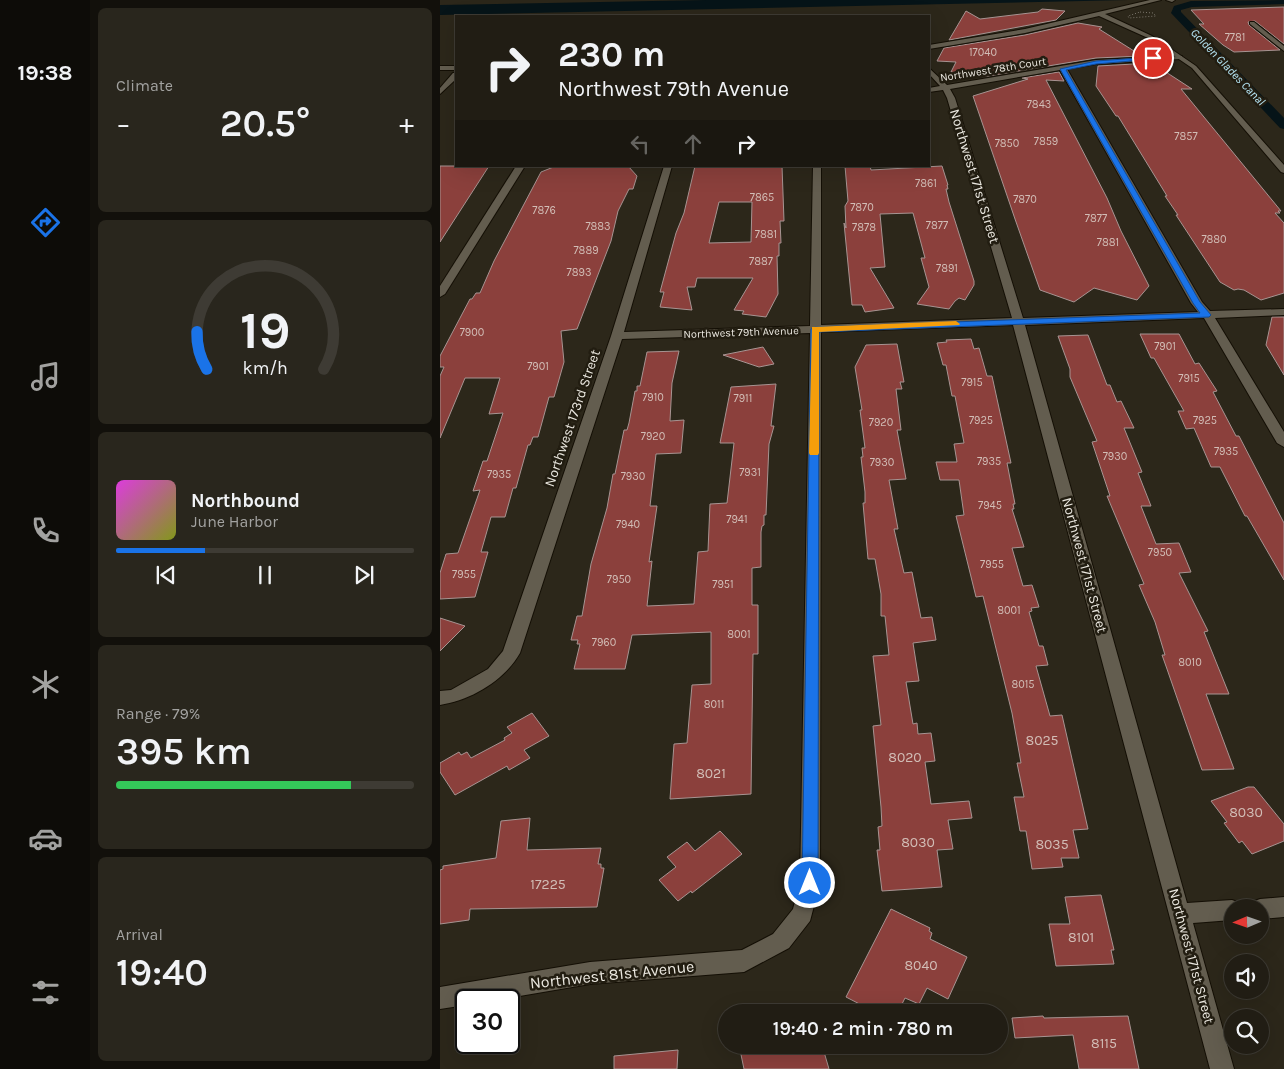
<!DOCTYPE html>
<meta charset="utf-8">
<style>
body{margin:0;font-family:Karla,sans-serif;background:#29261d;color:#f1f3f6;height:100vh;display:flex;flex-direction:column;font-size:19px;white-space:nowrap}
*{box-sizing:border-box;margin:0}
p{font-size:16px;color:#a2a2a0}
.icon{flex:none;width:28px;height:28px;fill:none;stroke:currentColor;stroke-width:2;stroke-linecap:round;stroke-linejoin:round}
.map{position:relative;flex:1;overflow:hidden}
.panel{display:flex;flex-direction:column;gap:8px;padding:8px;background:#12100b;width:350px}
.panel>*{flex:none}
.guide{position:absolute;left:15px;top:15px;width:475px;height:152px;border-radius:0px;box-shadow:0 5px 20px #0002,0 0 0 1px #3e3b34;background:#211d14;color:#f1f3f6;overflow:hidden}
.needle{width:32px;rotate:268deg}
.tools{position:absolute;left:784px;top:899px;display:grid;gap:10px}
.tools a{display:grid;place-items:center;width:45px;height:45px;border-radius:50%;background:#211d14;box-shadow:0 5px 20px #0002,0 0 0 1px #3e3b34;font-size:25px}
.speed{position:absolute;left:15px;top:989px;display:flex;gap:10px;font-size:25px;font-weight:700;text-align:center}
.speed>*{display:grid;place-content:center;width:65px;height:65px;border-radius:50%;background:#211d14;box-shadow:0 5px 20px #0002,0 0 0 1px #3e3b34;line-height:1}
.speed .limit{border:2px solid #111;border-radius:8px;background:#fff;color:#111}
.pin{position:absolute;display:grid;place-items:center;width:42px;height:42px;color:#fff;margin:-21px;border:2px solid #fff;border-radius:50%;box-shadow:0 1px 5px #0007}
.me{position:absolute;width:55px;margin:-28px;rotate:0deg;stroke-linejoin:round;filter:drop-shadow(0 0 4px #0008)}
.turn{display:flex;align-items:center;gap:18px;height:105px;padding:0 20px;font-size:22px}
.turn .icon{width:65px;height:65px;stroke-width:2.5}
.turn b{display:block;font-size:35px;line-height:42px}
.lanes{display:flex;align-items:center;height:48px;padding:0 20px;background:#0003;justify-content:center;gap:25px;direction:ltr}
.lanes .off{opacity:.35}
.big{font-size:38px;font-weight:600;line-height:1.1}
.panel .widget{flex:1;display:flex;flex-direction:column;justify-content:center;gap:8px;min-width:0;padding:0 18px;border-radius:8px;background:#29261d}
.panel .dial{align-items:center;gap:0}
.dial svg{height:130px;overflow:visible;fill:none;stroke:#3e3b34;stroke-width:7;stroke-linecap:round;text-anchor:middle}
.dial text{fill:#f1f3f6;stroke:none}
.song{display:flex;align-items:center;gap:15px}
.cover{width:60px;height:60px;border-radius:8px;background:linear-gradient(135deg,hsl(300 70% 55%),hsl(70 70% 35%))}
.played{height:5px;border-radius:2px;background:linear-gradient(90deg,#1a73e8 30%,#3e3b34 30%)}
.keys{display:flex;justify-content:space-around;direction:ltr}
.heat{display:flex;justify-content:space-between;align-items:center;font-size:28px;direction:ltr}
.charge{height:8px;border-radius:4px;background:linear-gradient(90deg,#34c759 79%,#3e3b34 0)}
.trip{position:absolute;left:278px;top:1004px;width:290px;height:50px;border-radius:25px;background:#211d14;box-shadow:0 5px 20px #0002,0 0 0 1px #3e3b34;font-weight:600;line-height:50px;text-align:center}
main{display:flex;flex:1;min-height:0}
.dock{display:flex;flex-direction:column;width:90px;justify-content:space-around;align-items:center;background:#0d0c08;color:#a2a2a0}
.dock .icon{width:35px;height:35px}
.dock .on{color:#1a73e8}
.dock b{font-size:22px;color:#f1f3f6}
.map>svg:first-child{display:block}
.water{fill:#061418}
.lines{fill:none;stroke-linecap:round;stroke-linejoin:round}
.canal{fill:#061418;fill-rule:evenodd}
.building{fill:#8b403c;stroke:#a79492;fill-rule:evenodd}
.street-casing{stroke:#140f05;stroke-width:2}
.secondary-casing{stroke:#140f05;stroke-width:2}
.path{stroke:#7c776d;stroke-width:1;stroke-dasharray:1 2;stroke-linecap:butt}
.street{fill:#635d4f;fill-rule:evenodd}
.secondary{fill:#635d4f;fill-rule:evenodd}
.route{fill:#1a73e8;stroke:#114b97}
.slow{fill:#f59e0b}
.labels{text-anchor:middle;stroke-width:5;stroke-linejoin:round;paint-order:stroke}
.number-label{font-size:11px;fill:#d2bdb6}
.far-street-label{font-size:11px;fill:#eae7df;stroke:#221d11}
.far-water-label{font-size:12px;font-style:italic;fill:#b6e5f5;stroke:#221d11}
.street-label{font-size:14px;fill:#eae7df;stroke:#221d11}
.near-number-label{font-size:14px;fill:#d2bdb6}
.near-street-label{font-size:16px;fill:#eae7df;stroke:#221d11}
</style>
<main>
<nav class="dock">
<b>19:38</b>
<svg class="icon on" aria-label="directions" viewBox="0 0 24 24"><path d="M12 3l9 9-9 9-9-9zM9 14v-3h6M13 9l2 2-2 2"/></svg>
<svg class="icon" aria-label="music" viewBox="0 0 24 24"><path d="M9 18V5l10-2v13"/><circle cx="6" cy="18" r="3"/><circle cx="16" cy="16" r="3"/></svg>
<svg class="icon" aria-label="phone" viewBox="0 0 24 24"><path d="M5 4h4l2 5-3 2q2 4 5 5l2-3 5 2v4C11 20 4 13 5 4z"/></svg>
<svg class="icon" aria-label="climate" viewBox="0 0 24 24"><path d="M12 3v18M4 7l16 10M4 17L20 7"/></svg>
<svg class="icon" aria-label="car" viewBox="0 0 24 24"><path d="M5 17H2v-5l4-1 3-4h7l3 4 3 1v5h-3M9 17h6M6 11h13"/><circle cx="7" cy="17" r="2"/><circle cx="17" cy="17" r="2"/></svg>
<svg class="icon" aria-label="filters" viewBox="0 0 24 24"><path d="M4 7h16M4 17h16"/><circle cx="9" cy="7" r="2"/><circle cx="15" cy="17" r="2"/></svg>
</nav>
<section class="panel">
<div class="widget"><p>Climate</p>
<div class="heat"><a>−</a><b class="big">20.5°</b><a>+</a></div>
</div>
<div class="widget dial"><svg viewBox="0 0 100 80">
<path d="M14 69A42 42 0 1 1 86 69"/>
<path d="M14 69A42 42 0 0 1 8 46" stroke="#1a73e8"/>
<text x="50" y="56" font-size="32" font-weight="700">19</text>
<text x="50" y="72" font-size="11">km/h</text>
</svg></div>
<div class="widget">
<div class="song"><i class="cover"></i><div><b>Northbound</b><p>June Harbor</p></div></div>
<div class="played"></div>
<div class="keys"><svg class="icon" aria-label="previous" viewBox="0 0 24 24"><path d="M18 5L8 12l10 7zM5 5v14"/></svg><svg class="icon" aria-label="pause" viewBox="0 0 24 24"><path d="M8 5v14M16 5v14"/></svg><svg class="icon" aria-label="next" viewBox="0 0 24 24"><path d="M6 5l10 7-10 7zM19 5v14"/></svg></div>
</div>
<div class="widget"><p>Range · 79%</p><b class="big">395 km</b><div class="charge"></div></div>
<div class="widget"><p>Arrival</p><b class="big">19:40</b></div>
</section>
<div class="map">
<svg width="844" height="1069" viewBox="0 0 844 1069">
<rect width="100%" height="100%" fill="#2c271a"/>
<!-- water -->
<polygon class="water" points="266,0 688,0 0,15 0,5"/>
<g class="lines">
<!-- canal -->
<polygon class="canal" points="844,0 844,4 752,7 741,10 741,12 844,118 844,129 840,128 731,13 734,6 751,1"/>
</g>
<!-- building -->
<g class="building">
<polygon points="844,7 844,44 815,21 808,22 809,25 840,50 794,52 783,45 759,24 764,24 751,10"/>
<polygon points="602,9 625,11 616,20 509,40 526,11 540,19 598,12"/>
<polygon points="638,23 662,27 659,29 702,56 656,58 548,76 511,72 516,62 497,61 504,48 585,35"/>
<polygon points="712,63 752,89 741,89 841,211 838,211 840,213 835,213 844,223 844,293 821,300 804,290 798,289 794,290 780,282 736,215 738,215 725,196 727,196 678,116 676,116 656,86 658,66"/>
<polygon points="619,72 624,81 606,80 667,198 681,231 709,286 697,300 654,288 634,302 600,290 575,219 533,96 588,79 582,78"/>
<polygon points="0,166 49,166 0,242"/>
<polygon points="116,166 188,166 197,176 193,189 189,189 178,211 171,241 137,329 121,331 124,362 114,397 109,397 98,437 93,437 90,445 88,445 76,488 73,488 65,517 51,517 41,552 48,552 35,597 0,599 0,573 6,554 18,553 40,490 33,491 43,461 47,461 63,413 49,414 60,378 25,378 0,438 0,376 4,367 0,367 0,356 30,299 32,299 36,293 40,293 54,261 101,172"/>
<path d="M255,166H342L344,221H340L341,243H339V256H337L338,294L326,317L302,314L304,311L294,310L313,278H257L255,287H247L252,310L220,307L224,292H220L236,233L244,213ZM279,202H312L311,242L269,243Z"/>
<polygon points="405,166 430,166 431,170 502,166 508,185 507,185 508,189 506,189 509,202 534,281 534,285 525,300 519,298 515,301 509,309 477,304 489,287 481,258 485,258 473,213 440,214 445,267 430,268 454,308 425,312 422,305 412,305 404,223 406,228 405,206 408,201"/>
<polygon points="832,317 844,317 844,375 826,345"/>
<polygon points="700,334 739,334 755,364 759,363 777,391 773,392 796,436 799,436 844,523 844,580 807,516 805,516 780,467 771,467 754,428 746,429 738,411 744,411 714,358 711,358"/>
<polygon points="648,335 667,385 670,385 677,402 681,401 694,428 684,428 702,472 698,473 711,506 701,506 716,544 739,543 751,572 739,573 768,631 764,632 789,694 766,694 794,769 762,770 727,669 722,655 725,655 715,622 699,585 704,584 667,496 670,496 652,442 657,441 630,377 630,369 618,336"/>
<polygon points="531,339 534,349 539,348 547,376 552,376 571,463 567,463 575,504 573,504 574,509 572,509 584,547 572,548 583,586 592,585 599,607 591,608 592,611 589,612 599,646 603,646 608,665 596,666 610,716 622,715 648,829 633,830 639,858 621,858 623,867 592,869 586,831 580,831 574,797 584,797 577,763 581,763 572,713 543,596 536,597 516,516 524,515 519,480 500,480 496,462 517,462 514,444 524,443 515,396 512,396 506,365 503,365 497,343 507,342 506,340"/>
<polygon points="457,344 464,382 460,382 462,389 456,389 461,430 457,430 466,479 449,480 458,529 454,529 464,573 472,572 481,618 492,617 496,640 473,643 479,681 466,682 473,724 477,723 478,734 491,733 495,761 485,762 491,804 529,801 532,818 508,820 513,849 497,850 502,887 442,891 437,850 440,850 438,827 442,826 441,807 433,726 441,725 433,656 449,655 445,616 441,616 441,594 435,559 428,559 423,503 425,503 425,492 421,457 423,457 422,448 425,448 420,410 422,410 415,367 426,345"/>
<polygon points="323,347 334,364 319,367 283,355"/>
<polygon points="239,351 232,383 230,421 244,420 241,453 216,454 210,506 217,506 209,562 212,561 207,606 254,604 258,552 268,551 270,504 287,503 294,443 280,443 291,387 336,384 331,426 334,426 329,444 326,515 324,515 324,525 322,526 321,532 321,567 312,568 312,605 318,605 318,654 313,654 311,794 230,799 234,744 247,743 252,685 271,684 271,632 192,635 185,669 134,669 140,644 137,644 138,640 131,640 137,616 142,616 151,564 167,508 173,474 175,474 184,430 187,430 189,423 195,391 197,391 197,386 200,386 207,352"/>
<polygon points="0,618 25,626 0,651"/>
<polygon points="92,713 109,736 84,750 90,758 69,770 67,766 15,795 0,772 0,763 19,752 21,755 27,752 31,758 65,740 64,738 72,733 67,727"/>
<polygon points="808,787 814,787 844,824 844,841 812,854 802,841 799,843 784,823 787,822 771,801"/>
<polygon points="90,818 87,850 161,848 158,864 161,864 161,868 164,868 157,907 30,909 29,920 0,924 0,870 3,869 3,866 56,858 61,821"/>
<polygon points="280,831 302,854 252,893 251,891 238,901 219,880 236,867 227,857 247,842 255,851"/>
<polygon points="661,895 674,950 671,950 674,964 616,966 609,924 630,924 625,897"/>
<polygon points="451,909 490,928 489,931 492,933 490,939 527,957 508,999 487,988 479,1004 465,998 458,1012 435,1012 406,997"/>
<polygon points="603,1016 604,1018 688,1016 699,1069 639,1069 633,1035 575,1038 572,1018"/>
<polygon points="299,1045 382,1045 389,1069 304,1069"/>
<polygon points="238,1050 237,1069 174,1069 174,1056"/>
</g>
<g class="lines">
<!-- street casing -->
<g class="street-casing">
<g id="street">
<polygon points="810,22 814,22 844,46 844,51 810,24"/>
<path d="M742,56V58L740,59L656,64L627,69L762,302L770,311L844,309V315L775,318L844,432V447L837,443L764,318L585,325L747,903L792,900L800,903L802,908H792V920L753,923L794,1069H770L573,325L381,332L380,883L370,921L349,948L304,972L150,984L56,1000H26V1005L0,1009V987L150,962L302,950L333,934L353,909L360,883L370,333L182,339L80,653C64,681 31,700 0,705V691L11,690L48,669L63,651L171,336L224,166H232L184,332L370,326L373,166H381V325L572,318L507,98L503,90L489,92V88L500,86L489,74V68L507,85L656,60ZM620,70L751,303L758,312L583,318L515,98L510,89Z"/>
<polygon points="13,73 16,73 16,79 0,94 0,88"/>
<polygon points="76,166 85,166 5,294 0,297 0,286"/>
<polygon points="844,897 844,917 820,919 820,908 810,908 812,902 820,899"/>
</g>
</g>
<!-- secondary casing -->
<g class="secondary-casing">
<g id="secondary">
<polygon points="710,0 721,0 665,14 712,36 756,66 844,165 844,173 841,172 752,68 708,38 659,16 585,33 489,49 489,45 585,29"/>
<polygon points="726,0 735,0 732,2"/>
<rect x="0" y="66" width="16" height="4"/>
</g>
</g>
<!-- path -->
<polygon class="path" points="700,12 713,13 716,16 689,18 688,16"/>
<!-- street -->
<use href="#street" class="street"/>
<!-- secondary -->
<use href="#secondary" class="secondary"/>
</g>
<!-- route -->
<polygon class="route" points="713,57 715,59 656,64 626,70 760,302 771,315 769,317 379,332 378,883 376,889 370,891 365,889 362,883 371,329 375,327 760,313 753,303 620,69 656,61"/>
<!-- slow -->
<polygon class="slow" points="516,321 520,324 519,325 379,332 379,453 378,455 370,455 369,453 372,327"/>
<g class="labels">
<!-- number labels -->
<g class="number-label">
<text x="795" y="41">7781</text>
<text x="543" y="56">17040</text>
<text x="599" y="108">7843</text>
<text x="746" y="140">7857</text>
<text x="606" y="145">7859</text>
<text x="567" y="147">7850</text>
<text x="486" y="187">7861</text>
<text x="322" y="201">7865</text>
<text x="585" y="203">7870</text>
<text x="422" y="211">7870</text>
<text x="104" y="214">7876</text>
<text x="656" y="222">7877</text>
<text x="497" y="229">7877</text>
<text x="158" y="230">7883</text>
<text x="424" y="231">7878</text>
<text x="326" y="238">7881</text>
<text x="774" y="243">7880</text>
<text x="668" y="246">7881</text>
<text x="146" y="254">7889</text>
<text x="321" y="265">7887</text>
<text x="507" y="272">7891</text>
<text x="139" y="276">7893</text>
<text x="32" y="336">7900</text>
<text x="725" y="350">7901</text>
<text x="98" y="370">7901</text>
<text x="749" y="382">7915</text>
<text x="532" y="386">7915</text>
<text x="213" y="401">7910</text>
<text x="303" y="402">7911</text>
<text x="541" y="424">7925</text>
<text x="765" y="424">7925</text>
<text x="441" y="426">7920</text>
<text x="213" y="440">7920</text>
<text x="786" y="455">7935</text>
<text x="675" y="460">7930</text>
<text x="549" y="465">7935</text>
<text x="442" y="466">7930</text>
<text x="310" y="476">7931</text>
<text x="59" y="478">7935</text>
<text x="193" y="480">7930</text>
<text x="550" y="509">7945</text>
<text x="297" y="523">7941</text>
<text x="188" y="528">7940</text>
<text x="720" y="556">7950</text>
<text x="552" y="568">7955</text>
<text x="24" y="578">7955</text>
<text x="179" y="583">7950</text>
<text x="283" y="588">7951</text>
<text x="569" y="614">8001</text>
<text x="299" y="638">8001</text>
<text x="164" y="646">7960</text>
<text x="750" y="666">8010</text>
<text x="583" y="688">8015</text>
<text x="274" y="708">8011</text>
</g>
<!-- far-street labels -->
<g class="far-street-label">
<text transform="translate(553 69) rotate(-9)" y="4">Northwest 78th Court</text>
<text transform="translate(301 332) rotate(-2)" y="4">Northwest 79th Avenue</text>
</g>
<!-- far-water labels -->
<g class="far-water-label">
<text transform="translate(788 67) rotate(46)" y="4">Golden Glades Canal</text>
</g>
<!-- street labels -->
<g class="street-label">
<text transform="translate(535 176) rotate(73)" y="5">Northwest 171st Street</text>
<text transform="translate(132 418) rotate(-71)" y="5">Northwest 173rd Street</text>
<text transform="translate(645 565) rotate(75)" y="5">Northwest 171st Street</text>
<text transform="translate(752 956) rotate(75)" y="5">Northwest 171st Street</text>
</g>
<!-- near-number labels -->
<g class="near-number-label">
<text x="602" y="745">8025</text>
<text x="465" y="762">8020</text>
<text x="271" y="778">8021</text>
<text x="806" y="817">8030</text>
<text x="478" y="847">8030</text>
<text x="612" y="849">8035</text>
<text x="108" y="889">17225</text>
<text x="641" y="942">8101</text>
<text x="481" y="970">8040</text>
<text x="664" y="1048">8115</text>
</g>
<!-- near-street labels -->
<g class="near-street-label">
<text transform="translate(172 974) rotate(-6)" y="6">Northwest 81st Avenue</text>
</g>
</g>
</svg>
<div class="tools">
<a><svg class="needle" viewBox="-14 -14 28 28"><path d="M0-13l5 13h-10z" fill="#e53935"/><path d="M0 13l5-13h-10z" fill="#a2a2a0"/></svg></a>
<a><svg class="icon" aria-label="sound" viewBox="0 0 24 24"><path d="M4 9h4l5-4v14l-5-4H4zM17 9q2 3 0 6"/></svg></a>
<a><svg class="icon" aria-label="search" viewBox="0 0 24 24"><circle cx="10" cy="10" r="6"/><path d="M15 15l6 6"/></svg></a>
</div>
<div class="speed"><div class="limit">30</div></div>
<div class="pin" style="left:713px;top:58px;background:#d93025"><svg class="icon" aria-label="arrive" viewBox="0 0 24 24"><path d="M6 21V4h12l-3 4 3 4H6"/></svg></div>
<svg class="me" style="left:370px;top:883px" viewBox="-20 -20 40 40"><circle r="17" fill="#1a73e8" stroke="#fff" stroke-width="3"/><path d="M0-11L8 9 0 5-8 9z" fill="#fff"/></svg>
<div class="trip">19:40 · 2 min · 780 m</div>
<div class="guide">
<div class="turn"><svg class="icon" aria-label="right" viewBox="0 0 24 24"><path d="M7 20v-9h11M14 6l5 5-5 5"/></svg><div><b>230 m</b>Northwest 79th Avenue</div></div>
<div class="lanes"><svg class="icon off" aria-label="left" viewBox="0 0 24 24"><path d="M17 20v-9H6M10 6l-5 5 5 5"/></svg><svg class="icon off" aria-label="ahead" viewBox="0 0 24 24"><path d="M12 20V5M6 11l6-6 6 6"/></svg><svg class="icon" aria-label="right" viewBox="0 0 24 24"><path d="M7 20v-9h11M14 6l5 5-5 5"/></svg></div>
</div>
</div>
</main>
